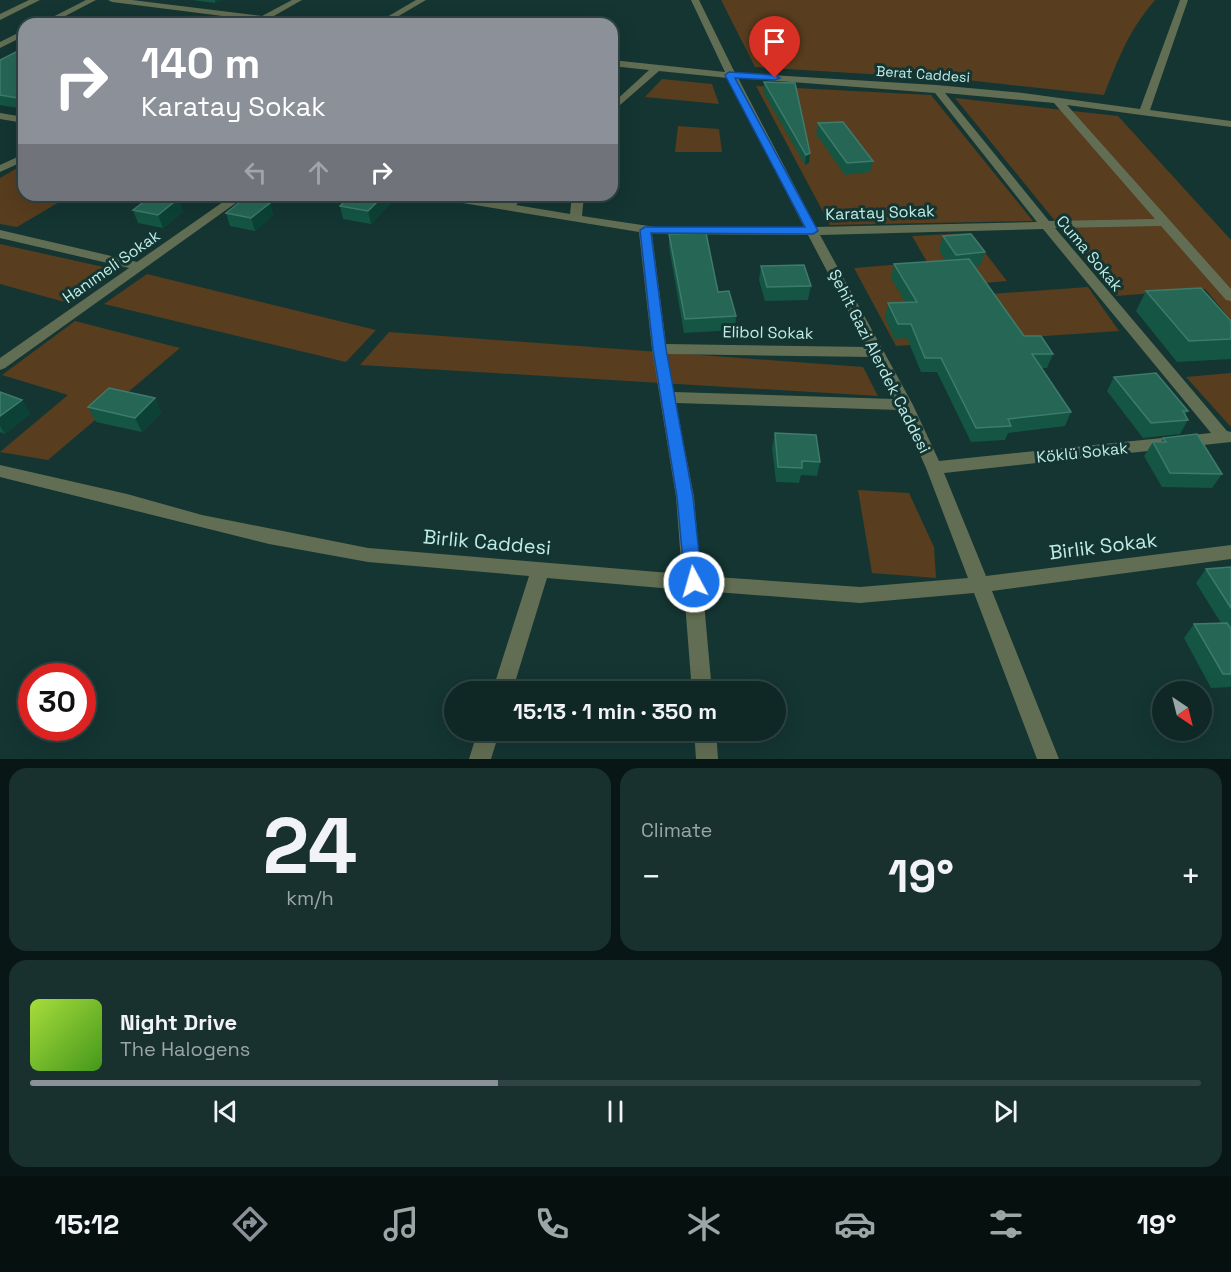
<!DOCTYPE html>
<meta charset="utf-8">
<style>
body{margin:0;font-family:"Space Grotesk",sans-serif;background:#18302e;color:#f1f3f6;height:100vh;display:flex;flex-direction:column;font-size:22px;white-space:nowrap}
*{box-sizing:border-box;margin:0}
p{font-size:20px;color:#9ba6a7}
.icon{flex:none;width:33px;height:33px;fill:none;stroke:currentColor;stroke-width:2;stroke-linecap:round;stroke-linejoin:round}
.map{position:relative;height:759px;overflow:hidden}
.drawer{display:flex;flex-direction:column;gap:9px;padding:9px;background:#081615;flex:1}
.drawer>*{flex:none}
.guide{position:absolute;left:18px;top:18px;width:600px;height:183px;border-radius:18px;box-shadow:0 6px 24px #0002,0 0 0 2px #2f4443;background:#8c9099;color:#fff;overflow:hidden}
.needle{width:39px;rotate:145deg}
.tools{position:absolute;left:1152px;top:681px;display:grid;gap:12px}
.tools a{display:grid;place-items:center;width:60px;height:60px;border-radius:50%;background:#0f2826;box-shadow:0 6px 24px #0002,0 0 0 2px #2f4443;font-size:30px}
.speed{position:absolute;left:18px;top:663px;display:flex;gap:12px;font-size:30px;font-weight:700;text-align:center}
.speed>*{display:grid;place-content:center;width:78px;height:78px;border-radius:50%;background:#0f2826;box-shadow:0 6px 24px #0002,0 0 0 2px #2f4443;line-height:1}
.speed .limit{border:9px solid #d22;background:#fff;color:#111}
.pin{position:absolute;display:grid;place-items:center;width:51px;height:51px;color:#fff;margin:-62px -26px;border-radius:50% 50% 50% 0;rotate:-45deg;box-shadow:0 0 6px #0007}
.pin .icon{rotate:45deg}
.me{position:absolute;width:66px;margin:-33px;rotate:354deg;stroke-linejoin:round;filter:drop-shadow(0 0 4px #0008)}
.turn{display:flex;align-items:center;gap:21px;height:126px;padding:0 24px;font-size:27px}
.turn .icon{width:78px;height:78px;stroke-width:2.5}
.turn b{display:block;font-size:42px;line-height:51px}
.lanes{display:flex;align-items:center;height:57px;padding:0 24px;background:#0003;justify-content:center;gap:30px;direction:ltr}
.lanes .off{opacity:.35}
.big{font-size:45px;font-weight:600;line-height:1.1}
.drawer .card{flex:1;display:flex;flex-direction:column;justify-content:center;gap:9px;min-width:0;padding:0 21px;border-radius:18px;background:#18302e}
.drawer .dial{align-items:center;gap:0}
.dial b{font-size:78px;line-height:1}
.song{display:flex;align-items:center;gap:18px}
.cover{width:72px;height:72px;border-radius:9px;background:linear-gradient(135deg,hsl(80 70% 55%),hsl(100 70% 35%))}
.played{height:6px;border-radius:3px;background:linear-gradient(90deg,#8c9099 40%,#2f4443 40%)}
.keys{display:flex;justify-content:space-around;direction:ltr}
.heat{display:flex;justify-content:space-between;align-items:center;font-size:33px;direction:ltr}
.drawer .tiles{flex:1;display:grid;gap:9px;grid-template-columns:1fr 1fr}
.card:last-child{grid-column:span 2}
.trip{position:absolute;left:444px;top:681px;width:342px;height:60px;border-radius:30px;background:#0f2826;box-shadow:0 6px 24px #0002,0 0 0 2px #2f4443;font-weight:600;line-height:60px;text-align:center}
.dock{display:flex;height:96px;justify-content:space-around;align-items:center;background:#06100f;color:#9ba6a7}
.dock .icon{width:42px;height:42px}
.dock .current{color:#8c9099}
.dock b{font-size:27px;color:#f1f3f6}
.map>svg:first-child{display:block}
.green{fill:#583d1e}
.lines{fill:none;stroke-linecap:round;stroke-linejoin:round}
.minor{fill:#626e53;fill-rule:evenodd}
.wall{fill:#145543}
.shaded-wall{fill:#0c4235}
.building{fill:#266655;stroke:#3e7b6c;stroke-width:1.5}
.route{fill:#1a73e8;stroke:#114b97;stroke-width:1.5}
.labels{text-anchor:middle;stroke-width:6;stroke-linejoin:round;paint-order:stroke}
.far-street-label{font-size:14px;fill:#beede7;stroke:#143532}
.street-label{font-size:16px;fill:#beede7;stroke:#143532}
.near-street-label{font-size:20px;fill:#beede7;stroke:#143532}
</style>
<div class="map">
<svg width="1231" height="759" viewBox="0 0 1231 759">
<rect width="100%" height="100%" fill="#143532"/>
<!-- green -->
<g class="green">
<path d="M721,0H1155C1128,32 1119,57 1104,95L966,80L755,67Z"/>
<polygon points="662,79 712,84 719,104 645,97"/>
<polygon points="756,86 931,95 1033,221 830,225"/>
<polygon points="955,98 1118,116 1231,240 1231,320 1205,289 1116,296"/>
<polygon points="678,126 719,129 722,152 675,152"/>
<polygon points="24,164 24,195 71,195 17,227 0,224 0,178"/>
<polygon points="970,233 1007,281 984,283 990,294 1088,287 1119,331 896,346 854,268 927,262 912,236"/>
<polygon points="0,244 117,270 68,303 0,284"/>
<polygon points="147,274 376,330 346,362 104,304"/>
<polygon points="75,321 180,348 48,460 0,452 68,395 2,375"/>
<polygon points="389,332 863,367 878,396 360,365"/>
<polygon points="1231,373 1231,426 1230,426 1186,377"/>
<polygon points="858,490 909,493 934,547 936,578 872,573"/>
</g>
<g class="lines">
<!-- minor -->
<g class="minor">
<polygon points="29,0 40,0 0,20 0,14"/>
<polygon points="86,0 96,0 50,24 39,24"/>
<polygon points="108,0 132,0 262,16 292,0 302,0 272,17 309,24 285,24 112,2"/>
<polygon points="416,0 426,0 385,24 375,24"/>
<path d="M691,0H699L735,73L936,85L1023,93L1140,109L1180,0H1188L1150,110L1231,121V127L1067,105L1231,289V301L1226,300L1161,226L1055,228L1227,431L1231,432V442L944,473L986,576L1231,545V559L992,591L1059,759H1037L974,593L860,603L703,591L712,692H692L684,590L547,578L512,692H492L529,576L368,562L269,544L0,477V465L127,494L202,515L368,548L682,574L676,497L652,349L639,232L432,198L426,195H454L504,203L513,195H526L516,205L570,214L572,195H584L582,216L655,227H804L728,78L659,71L612,112V104L649,70L612,66V60L725,72ZM738,78L935,93L1037,222L816,227ZM945,93L1054,103L1155,219L1049,221ZM1043,229L1211,433L939,461L913,405L820,235ZM652,234L808,235L867,347L666,344ZM667,354L872,357L894,399L674,392ZM676,403L900,410L926,468L968,578L860,587L701,576L694,497Z"/>
<polygon points="24,30 24,36 0,48 0,42"/>
<polygon points="0,113 24,117 24,123 0,119"/>
<polygon points="24,154 24,161 0,172 0,165"/>
<polygon points="233,195 247,195 5,368 0,370 0,358 129,268 0,238 0,230 137,262"/>
<polygon points="478,730 500,730 491,759 469,759"/>
<polygon points="694,730 716,730 718,759 696,759"/>
</g>
</g>
<!-- wall -->
<g class="wall">
<polygon points="192,0 223,0 215,3"/>
<polygon points="24,48 24,109 0,105 0,60"/>
<polygon points="764,82 795,83 809,163 805,165 763,92"/>
<polygon points="818,123 873,161 870,172 845,175 816,134"/>
<polygon points="351,195 389,195 390,204 371,224 343,219 340,206"/>
<polygon points="178,199 183,212 163,228 138,223 133,210"/>
<polygon points="270,203 273,216 255,231 230,226 226,213"/>
<polygon points="669,234 718,292 736,316 735,330 684,333 669,247"/>
<polygon points="943,236 985,252 980,266 975,267 1024,336 1053,354 1047,368 1041,368 1071,412 1065,426 1008,433 1005,440 971,442 937,372 921,372 907,338 894,339 885,317 888,303 905,302 891,278 894,264 946,261 939,250"/>
<polygon points="761,266 811,286 808,300 765,301 759,280"/>
<polygon points="1146,291 1231,321 1231,359 1177,362 1136,311"/>
<polygon points="1114,377 1188,411 1185,415 1188,420 1180,434 1143,438 1107,391"/>
<polygon points="0,392 22,400 30,414 5,434 0,432"/>
<polygon points="155,398 161,413 142,432 96,422 88,407"/>
<polygon points="775,433 820,462 817,476 801,475 799,483 776,482 772,448"/>
<polygon points="1163,438 1222,474 1212,488 1162,487 1144,456 1153,442 1161,442"/>
<polygon points="1231,567 1231,687 1211,688 1184,638 1194,624 1221,623 1196,583 1206,569"/>
</g>
<!-- shaded-wall -->
<g class="shaded-wall">
<polygon points="215,0 223,0 215,3"/>
<polygon points="810,153 809,163 805,165 806,155"/>
<polygon points="384,195 389,195 390,204 371,224 368,211"/>
<polygon points="178,199 183,212 163,228 158,215"/>
<polygon points="270,203 273,216 255,231 251,218"/>
<polygon points="155,398 161,413 142,432 135,418"/>
<polygon points="22,400 30,414 5,434 0,426 0,416"/>
</g>
<!-- building -->
<g class="building">
<polygon points="24,48 24,99 0,95 0,60"/>
<polygon points="764,82 795,83 810,153 806,155"/>
<polygon points="843,122 873,161 847,163 818,123"/>
<polygon points="153,195 158,195 178,199 158,215 133,210"/>
<polygon points="351,195 384,195 368,211 340,206"/>
<polygon points="245,198 270,203 251,218 226,213"/>
<polygon points="706,233 718,292 729,291 736,316 685,319 669,234"/>
<polygon points="971,234 985,252 956,255 943,236"/>
<polygon points="969,259 1024,336 1041,336 1053,354 1032,354 1071,412 1008,419 1011,426 976,428 941,358 925,358 911,324 898,324 888,303 917,302 894,264"/>
<polygon points="804,265 811,286 767,287 761,266"/>
<polygon points="1201,288 1231,321 1231,339 1189,341 1146,291"/>
<polygon points="1156,373 1188,411 1183,411 1188,420 1151,423 1114,377"/>
<polygon points="109,388 155,398 135,418 88,407"/>
<polygon points="0,392 22,400 0,416"/>
<polygon points="775,433 816,435 820,462 802,461 802,468 778,467"/>
<polygon points="1197,434 1222,474 1170,473 1153,442 1166,442 1163,438"/>
<polygon points="1231,567 1231,608 1206,569"/>
<polygon points="1227,623 1231,629 1231,674 1223,674 1194,624"/>
</g>
<!-- route -->
<polygon class="route" points="729,72 775,75 780,78 775,80 735,78 818,231 813,234 651,233 666,349 693,497 702,582 700,587 694,590 688,587 685,582 677,497 653,349 640,230 645,227 805,227 725,75"/>
<g class="labels">
<!-- far-street labels -->
<g class="far-street-label">
<text transform="translate(923 74) rotate(4)" y="5">Berat Caddesi</text>
</g>
<!-- street labels -->
<g class="street-label">
<text transform="translate(880 212) rotate(-2)" y="6">Karatay Sokak</text>
<text transform="translate(1090 253) rotate(50)" y="6">Cuma Sokak</text>
<text transform="translate(111 266) rotate(-35)" y="6">Hanımeli Sokak</text>
<text transform="translate(768 332) rotate(1)" y="6">Elibol Sokak</text>
<text transform="translate(880 361) rotate(63)" y="6">Şehit Gazi Alerdek Caddesi</text>
<text transform="translate(1082 452) rotate(-6)" y="6">Köklü Sokak</text>
</g>
<!-- near-street labels -->
<g class="near-street-label">
<text transform="translate(487 542) rotate(5)" y="7">Birlik Caddesi</text>
<text transform="translate(1103 546) rotate(-7)" y="7">Birlik Sokak</text>
</g>
</g>
</svg>
<div class="tools">
<a><svg class="needle" viewBox="-14 -14 28 28"><path d="M0-13l5 13h-10z" fill="#e53935"/><path d="M0 13l5-13h-10z" fill="#9ba6a7"/></svg></a>
</div>
<div class="speed"><div class="limit">30</div></div>
<div class="pin" style="left:775px;top:78px;background:#d93025"><svg class="icon" aria-label="arrive" viewBox="0 0 24 24"><path d="M6 21V4h12l-3 4 3 4H6"/></svg></div>
<svg class="me" style="left:694px;top:582px" viewBox="-20 -20 40 40"><circle r="17" fill="#1a73e8" stroke="#fff" stroke-width="3"/><path d="M0-11L8 9 0 5-8 9z" fill="#fff"/></svg>
<div class="trip">15:13 · 1 min · 350 m</div>
<div class="guide">
<div class="turn"><svg class="icon" aria-label="right" viewBox="0 0 24 24"><path d="M7 20v-9h11M14 6l5 5-5 5"/></svg><div><b>140 m</b>Karatay Sokak</div></div>
<div class="lanes"><svg class="icon off" aria-label="left" viewBox="0 0 24 24"><path d="M17 20v-9H6M10 6l-5 5 5 5"/></svg><svg class="icon off" aria-label="ahead" viewBox="0 0 24 24"><path d="M12 20V5M6 11l6-6 6 6"/></svg><svg class="icon" aria-label="right" viewBox="0 0 24 24"><path d="M7 20v-9h11M14 6l5 5-5 5"/></svg></div>
</div>
</div>
<section class="drawer">
<div class="tiles">
<div class="card dial"><b>24</b><p>km/h</p></div>
<div class="card"><p>Climate</p>
<div class="heat"><a>−</a><b class="big">19°</b><a>+</a></div>
</div>
<div class="card">
<div class="song"><i class="cover"></i><div><b>Night Drive</b><p>The Halogens</p></div></div>
<div class="played"></div>
<div class="keys"><svg class="icon" aria-label="previous" viewBox="0 0 24 24"><path d="M18 5L8 12l10 7zM5 5v14"/></svg><svg class="icon" aria-label="pause" viewBox="0 0 24 24"><path d="M8 5v14M16 5v14"/></svg><svg class="icon" aria-label="next" viewBox="0 0 24 24"><path d="M6 5l10 7-10 7zM19 5v14"/></svg></div>
</div>
</div>
</section>
<nav class="dock">
<b>15:12</b>
<svg class="icon current" aria-label="directions" viewBox="0 0 24 24"><path d="M12 3l9 9-9 9-9-9zM9 14v-3h6M13 9l2 2-2 2"/></svg>
<svg class="icon" aria-label="music" viewBox="0 0 24 24"><path d="M9 18V5l10-2v13"/><circle cx="6" cy="18" r="3"/><circle cx="16" cy="16" r="3"/></svg>
<svg class="icon" aria-label="phone" viewBox="0 0 24 24"><path d="M5 4h4l2 5-3 2q2 4 5 5l2-3 5 2v4C11 20 4 13 5 4z"/></svg>
<svg class="icon" aria-label="climate" viewBox="0 0 24 24"><path d="M12 3v18M4 7l16 10M4 17L20 7"/></svg>
<svg class="icon" aria-label="car" viewBox="0 0 24 24"><path d="M5 17H2v-5l4-1 3-4h7l3 4 3 1v5h-3M9 17h6M6 11h13"/><circle cx="7" cy="17" r="2"/><circle cx="17" cy="17" r="2"/></svg>
<svg class="icon" aria-label="filters" viewBox="0 0 24 24"><path d="M4 7h16M4 17h16"/><circle cx="9" cy="7" r="2"/><circle cx="15" cy="17" r="2"/></svg>
<b>19°</b>
</nav>
